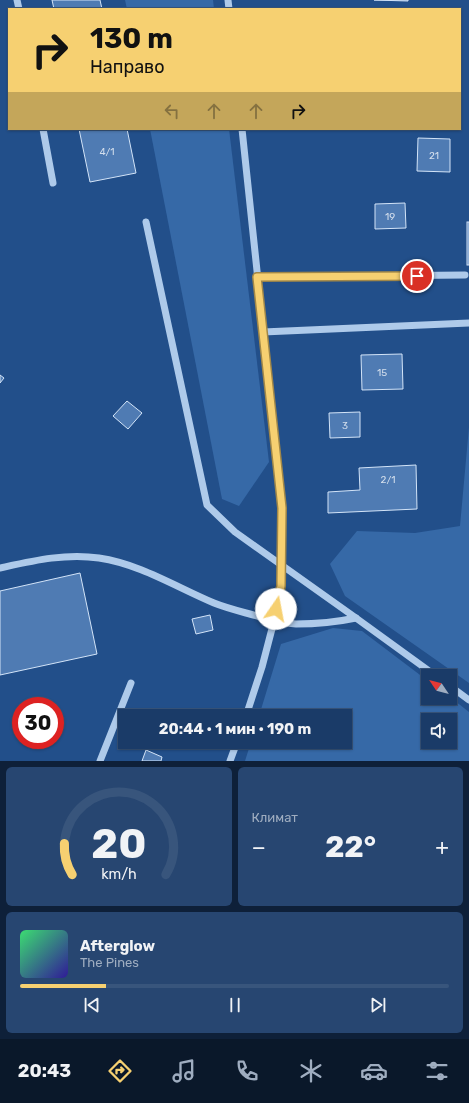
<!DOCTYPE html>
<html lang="ru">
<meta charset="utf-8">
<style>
body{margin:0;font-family:Rubik,sans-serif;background:#274671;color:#f1f3f6;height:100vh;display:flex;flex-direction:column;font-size:15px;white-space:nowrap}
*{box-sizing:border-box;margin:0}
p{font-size:13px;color:#9fadc0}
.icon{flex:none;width:22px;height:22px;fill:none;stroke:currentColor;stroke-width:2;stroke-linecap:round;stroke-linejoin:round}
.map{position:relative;height:761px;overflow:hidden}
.drawer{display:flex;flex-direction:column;gap:6px;padding:6px;background:#0e2039;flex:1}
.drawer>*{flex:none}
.guide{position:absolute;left:8px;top:8px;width:453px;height:122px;border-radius:0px;box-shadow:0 1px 3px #0004,0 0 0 1px #38557c;background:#f6d071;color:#111;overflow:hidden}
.needle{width:26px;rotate:305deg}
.controls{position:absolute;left:421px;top:669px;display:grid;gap:8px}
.controls a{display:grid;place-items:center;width:36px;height:36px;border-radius:0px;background:#1a3b68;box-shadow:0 1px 3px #0004,0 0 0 1px #38557c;font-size:20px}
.speed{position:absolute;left:12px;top:697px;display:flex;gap:8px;font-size:20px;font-weight:700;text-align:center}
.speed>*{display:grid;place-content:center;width:52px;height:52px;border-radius:50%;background:#1a3b68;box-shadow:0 1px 3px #0004,0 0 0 1px #38557c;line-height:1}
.speed .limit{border:6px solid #d22;background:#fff;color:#111}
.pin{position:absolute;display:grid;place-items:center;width:34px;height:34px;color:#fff;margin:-17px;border:2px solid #fff;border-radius:50%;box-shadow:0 1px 4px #0007}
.me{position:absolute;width:44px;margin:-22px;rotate:12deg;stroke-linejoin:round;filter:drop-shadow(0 0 3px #0008)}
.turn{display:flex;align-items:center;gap:14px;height:84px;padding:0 16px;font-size:18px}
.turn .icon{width:52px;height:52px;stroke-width:2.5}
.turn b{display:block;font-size:28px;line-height:34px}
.lanes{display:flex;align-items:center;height:38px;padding:0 16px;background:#0003;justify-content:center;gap:20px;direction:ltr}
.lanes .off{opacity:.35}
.big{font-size:30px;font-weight:700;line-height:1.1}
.drawer .widget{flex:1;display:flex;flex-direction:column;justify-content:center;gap:6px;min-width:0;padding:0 14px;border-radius:6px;background:#274671}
.drawer .dial{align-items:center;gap:0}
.dial svg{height:104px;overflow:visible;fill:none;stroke:#38557c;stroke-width:7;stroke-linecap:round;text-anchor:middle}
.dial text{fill:#f1f3f6;stroke:none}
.song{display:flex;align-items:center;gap:12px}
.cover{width:48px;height:48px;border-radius:6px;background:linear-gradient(135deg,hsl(140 70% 55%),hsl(250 70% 35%))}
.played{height:4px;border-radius:2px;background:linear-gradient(90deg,#f6d071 20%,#38557c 20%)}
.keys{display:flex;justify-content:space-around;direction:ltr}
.heat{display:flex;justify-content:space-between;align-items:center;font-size:22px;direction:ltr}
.drawer .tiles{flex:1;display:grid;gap:6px;grid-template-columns:1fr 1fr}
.widget:last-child{grid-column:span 2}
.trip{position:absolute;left:118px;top:709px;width:234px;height:40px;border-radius:0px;background:#1a3b68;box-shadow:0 1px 3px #0004,0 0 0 1px #38557c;font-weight:700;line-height:40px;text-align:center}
.tabs{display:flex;height:64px;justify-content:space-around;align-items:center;background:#0a182a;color:#9fadc0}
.tabs .icon{width:28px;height:28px}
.tabs .active{color:#f6d071}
.tabs b{font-size:18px;color:#f1f3f6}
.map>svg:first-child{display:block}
.green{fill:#3669a7;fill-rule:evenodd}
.building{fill:#4f7bb3;stroke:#d3e4f8}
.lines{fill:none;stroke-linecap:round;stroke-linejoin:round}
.minor{stroke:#aecaea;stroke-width:7}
.route-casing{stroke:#a08749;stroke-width:10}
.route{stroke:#f6d071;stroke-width:7}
.labels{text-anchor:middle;stroke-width:4;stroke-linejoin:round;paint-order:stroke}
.number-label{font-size:10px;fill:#d3deec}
</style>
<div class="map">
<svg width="469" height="761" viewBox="0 0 469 761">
<rect width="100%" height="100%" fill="#224f8a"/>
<!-- green -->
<g class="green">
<polygon points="125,0 213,0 214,9 127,9"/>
<polygon points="150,129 229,129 269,462 239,506 222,499"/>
<polygon points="469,427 469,683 345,596 330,564 357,531 415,533 460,526"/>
<path d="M333,628L362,631L428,681V698L450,697L469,712V761H245L251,742H345V716H259L281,644ZM428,720H450V742H428Z"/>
</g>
<!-- building -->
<g class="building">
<polygon points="52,0 100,0 102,9 54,9"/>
<polygon points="374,0 408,0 408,1"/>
<polygon points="79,129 127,129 136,173 90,182"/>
<polygon points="418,138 450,139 450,172 417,171"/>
<polygon points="405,203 406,228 375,229 375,204"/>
<rect x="467" y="222" width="2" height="43"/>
<polygon points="402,354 403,389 362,390 361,355"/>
<polygon points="0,375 4,378 0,383"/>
<polygon points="127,401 142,413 128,429 113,416"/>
<polygon points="360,412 360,437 330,438 329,413"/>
<polygon points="416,465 417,509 328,513 328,492 360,490 359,468"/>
<polygon points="80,573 97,654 0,675 0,591"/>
<polygon points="210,615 213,630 196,634 192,619"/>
<polygon points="146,750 162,757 161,761 142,761"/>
</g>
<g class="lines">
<!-- minor -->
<g class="minor">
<polyline points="17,0 19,9"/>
<polyline points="228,0 229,9"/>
<polyline points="43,129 53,183"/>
<polyline points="242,129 282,507 281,586 274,621 262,667 246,716"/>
<polyline points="146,222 207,505 235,532 356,618 436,676"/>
<polyline points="257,277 465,275"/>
<polyline points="263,332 469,323"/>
<path d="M0,568C32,561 65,553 99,558C140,564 176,587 214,603C224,607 235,610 246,613C262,617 279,623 296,624C316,624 337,622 356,618"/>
<polyline points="450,686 469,700"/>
<polyline points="100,761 131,683"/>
<polyline points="230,761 237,742"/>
</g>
</g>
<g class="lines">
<!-- route casing -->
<g class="route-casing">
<polyline id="route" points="276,609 281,586 282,508 257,277 417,276"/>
</g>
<!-- route -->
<use href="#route" class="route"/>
</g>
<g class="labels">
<!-- number labels -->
<g class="number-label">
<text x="107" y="155">4/1</text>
<text x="434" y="159">21</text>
<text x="390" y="220">19</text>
<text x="382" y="376">15</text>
<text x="345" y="429">3</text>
<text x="388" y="483">2/1</text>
</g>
</g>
</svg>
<div class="controls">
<a><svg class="needle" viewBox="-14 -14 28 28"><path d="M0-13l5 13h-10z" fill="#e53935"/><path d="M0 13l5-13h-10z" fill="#9fadc0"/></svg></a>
<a><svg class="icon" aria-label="sound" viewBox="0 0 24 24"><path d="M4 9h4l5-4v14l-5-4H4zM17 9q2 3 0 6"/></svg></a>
</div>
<div class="speed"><div class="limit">30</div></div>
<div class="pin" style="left:417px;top:276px;background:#d93025"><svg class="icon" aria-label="arrive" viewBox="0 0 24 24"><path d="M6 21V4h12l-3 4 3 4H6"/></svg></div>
<svg class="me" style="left:276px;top:609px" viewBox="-20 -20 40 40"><circle r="19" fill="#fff"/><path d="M0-13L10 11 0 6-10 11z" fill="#f6d071"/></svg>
<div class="trip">20:44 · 1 мин · 190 m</div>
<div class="guide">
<div class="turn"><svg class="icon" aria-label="right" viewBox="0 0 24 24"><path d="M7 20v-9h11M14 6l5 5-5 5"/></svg><div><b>130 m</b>Направо</div></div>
<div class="lanes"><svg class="icon off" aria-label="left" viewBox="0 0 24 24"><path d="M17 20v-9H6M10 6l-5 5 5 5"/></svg><svg class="icon off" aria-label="ahead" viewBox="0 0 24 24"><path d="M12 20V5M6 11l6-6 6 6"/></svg><svg class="icon off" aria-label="ahead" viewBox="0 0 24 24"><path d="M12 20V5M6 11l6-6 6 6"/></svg><svg class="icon" aria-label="right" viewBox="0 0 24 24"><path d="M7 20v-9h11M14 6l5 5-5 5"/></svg></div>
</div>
</div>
<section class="drawer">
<div class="tiles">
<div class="widget dial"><svg viewBox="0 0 100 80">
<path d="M14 69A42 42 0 1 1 86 69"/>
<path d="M14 69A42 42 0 0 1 8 45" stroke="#f6d071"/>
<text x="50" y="56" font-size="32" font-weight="700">20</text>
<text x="50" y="72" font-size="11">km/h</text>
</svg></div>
<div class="widget"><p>Климат</p>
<div class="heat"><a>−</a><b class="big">22°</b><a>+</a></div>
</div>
<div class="widget">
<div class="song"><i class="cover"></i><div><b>Afterglow</b><p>The Pines</p></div></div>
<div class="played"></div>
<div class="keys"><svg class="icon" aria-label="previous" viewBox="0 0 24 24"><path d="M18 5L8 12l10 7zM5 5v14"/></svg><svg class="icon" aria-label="pause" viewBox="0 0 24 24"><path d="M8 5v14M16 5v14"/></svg><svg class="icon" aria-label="next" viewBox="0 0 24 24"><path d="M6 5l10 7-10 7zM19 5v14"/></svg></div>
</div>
</div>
</section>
<nav class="tabs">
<b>20:43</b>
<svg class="icon active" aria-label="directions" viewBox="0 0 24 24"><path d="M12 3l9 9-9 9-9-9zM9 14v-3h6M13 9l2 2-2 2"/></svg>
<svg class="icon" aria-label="music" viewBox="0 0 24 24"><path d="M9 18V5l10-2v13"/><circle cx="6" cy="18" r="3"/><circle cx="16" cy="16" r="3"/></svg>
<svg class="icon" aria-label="phone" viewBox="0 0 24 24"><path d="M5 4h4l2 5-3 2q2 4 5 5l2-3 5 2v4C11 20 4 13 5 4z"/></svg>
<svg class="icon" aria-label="climate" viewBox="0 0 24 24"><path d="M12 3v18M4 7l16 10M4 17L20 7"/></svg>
<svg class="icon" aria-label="car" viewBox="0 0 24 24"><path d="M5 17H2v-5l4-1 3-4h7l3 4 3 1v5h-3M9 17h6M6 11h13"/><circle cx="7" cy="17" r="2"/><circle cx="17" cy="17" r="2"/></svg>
<svg class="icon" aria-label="filters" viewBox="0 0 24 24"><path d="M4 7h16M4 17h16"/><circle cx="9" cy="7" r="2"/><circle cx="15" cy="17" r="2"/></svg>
</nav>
